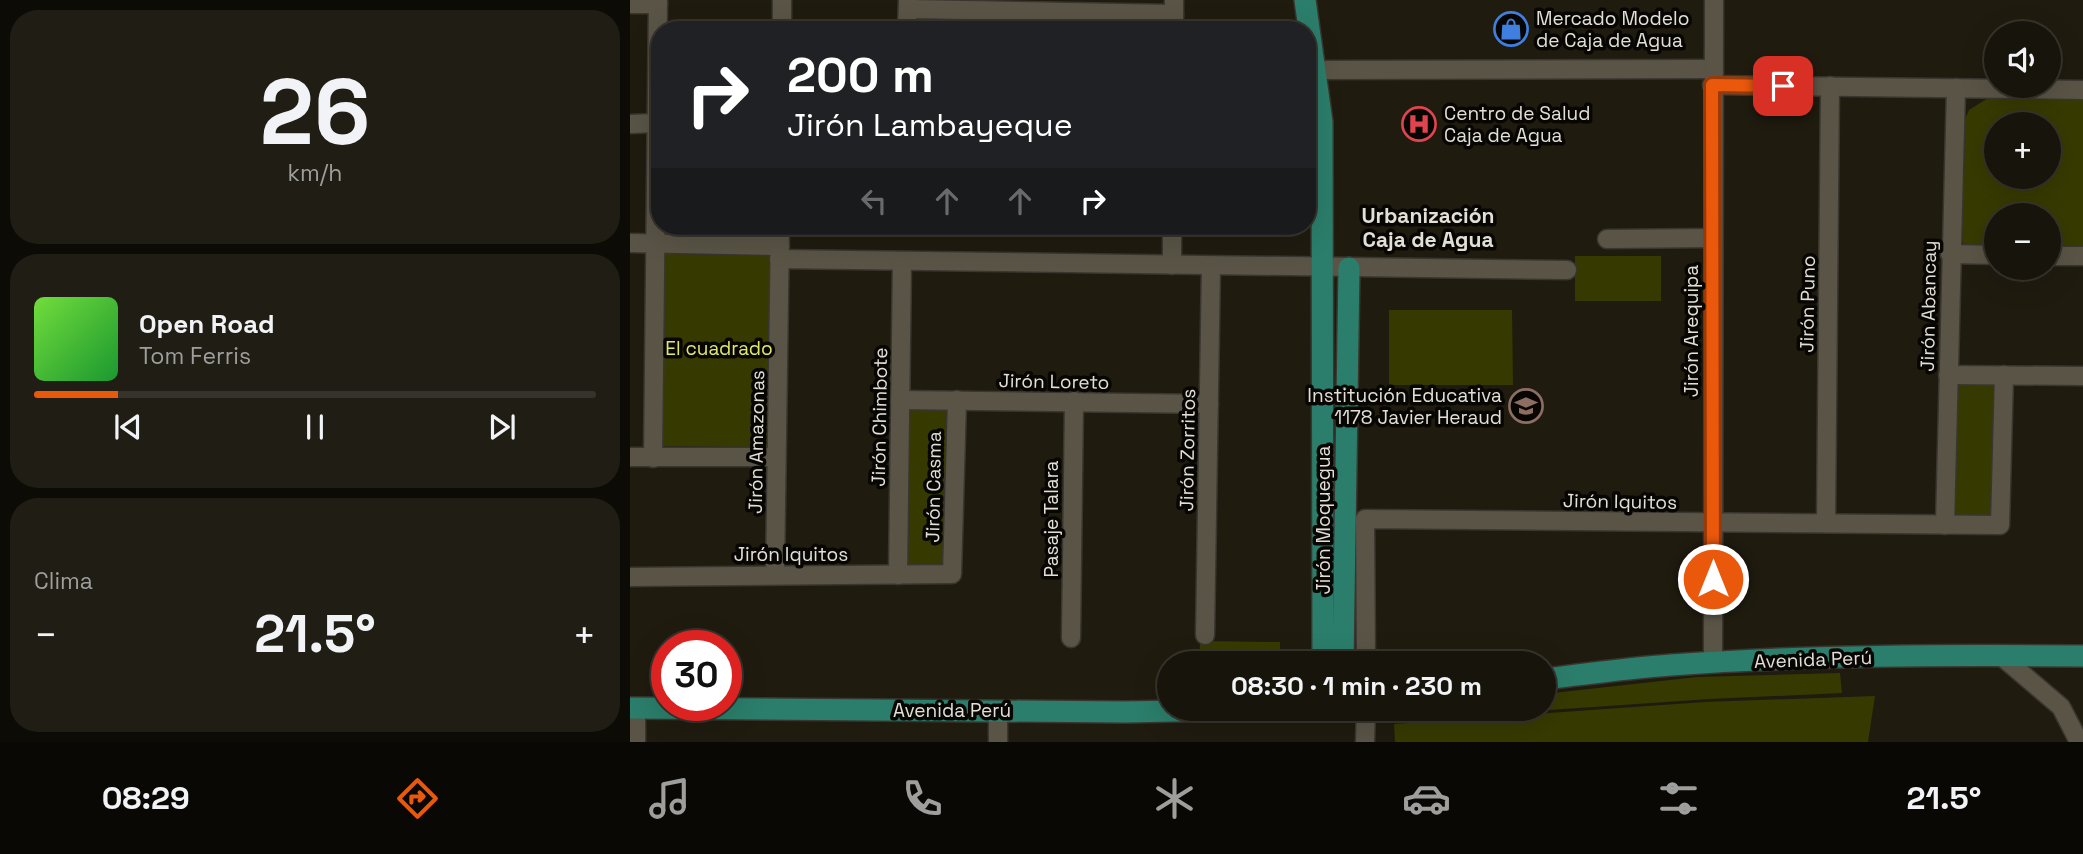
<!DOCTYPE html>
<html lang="es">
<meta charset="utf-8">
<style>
body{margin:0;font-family:"Space Grotesk",sans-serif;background:#201d14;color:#f1f3f6;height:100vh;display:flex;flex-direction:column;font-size:26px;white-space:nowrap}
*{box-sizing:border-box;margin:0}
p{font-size:23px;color:#9e9e9d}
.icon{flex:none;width:38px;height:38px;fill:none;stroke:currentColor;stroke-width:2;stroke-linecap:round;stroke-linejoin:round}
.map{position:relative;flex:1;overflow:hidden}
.side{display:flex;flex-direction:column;gap:10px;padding:10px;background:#0d0b06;width:630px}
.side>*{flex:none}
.hud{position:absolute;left:21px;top:21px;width:665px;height:214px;border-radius:28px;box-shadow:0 7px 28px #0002,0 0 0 2px #36332c;background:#202124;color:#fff;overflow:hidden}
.controls{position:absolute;left:1354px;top:21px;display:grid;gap:14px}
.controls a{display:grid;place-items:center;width:77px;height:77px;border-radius:50%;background:#17140b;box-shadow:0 7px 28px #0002,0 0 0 2px #36332c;font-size:35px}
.speed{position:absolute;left:21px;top:630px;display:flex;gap:14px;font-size:35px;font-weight:700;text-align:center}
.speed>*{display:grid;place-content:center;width:91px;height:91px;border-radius:50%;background:#17140b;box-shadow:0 7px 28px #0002,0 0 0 2px #36332c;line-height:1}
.speed .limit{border:10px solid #d22;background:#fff;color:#111}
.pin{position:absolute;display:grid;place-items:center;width:60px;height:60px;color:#fff;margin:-30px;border-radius:14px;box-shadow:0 4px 10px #0006}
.me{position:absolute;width:77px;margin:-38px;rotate:0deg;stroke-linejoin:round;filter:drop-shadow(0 0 5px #0008)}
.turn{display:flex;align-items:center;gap:24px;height:147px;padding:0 21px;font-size:32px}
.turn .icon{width:91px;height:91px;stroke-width:2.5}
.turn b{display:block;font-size:49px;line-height:60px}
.lanes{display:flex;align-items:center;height:66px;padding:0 21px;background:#0003;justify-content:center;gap:35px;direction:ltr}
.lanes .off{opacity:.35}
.big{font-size:52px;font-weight:800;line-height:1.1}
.side .widget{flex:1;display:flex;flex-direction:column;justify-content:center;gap:10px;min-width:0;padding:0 24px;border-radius:28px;background:#201d14}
.side .dial{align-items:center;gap:0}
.dial b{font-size:91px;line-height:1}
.song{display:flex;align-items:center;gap:21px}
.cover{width:84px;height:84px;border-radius:10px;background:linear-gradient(135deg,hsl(100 70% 55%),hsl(130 70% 35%))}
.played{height:7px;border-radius:4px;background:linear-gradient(90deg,#ea580c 15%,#36332c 15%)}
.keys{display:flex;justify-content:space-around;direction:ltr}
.heat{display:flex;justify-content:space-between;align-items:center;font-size:38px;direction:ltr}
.trip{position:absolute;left:527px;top:651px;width:399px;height:70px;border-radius:35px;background:#17140b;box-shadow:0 7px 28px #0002,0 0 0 2px #36332c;font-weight:800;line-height:70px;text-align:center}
.dock{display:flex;height:112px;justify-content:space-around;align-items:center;background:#090804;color:#9e9e9d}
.dock .icon{width:49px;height:49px}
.dock .active{color:#ea580c}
.dock b{font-size:32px;color:#f1f3f6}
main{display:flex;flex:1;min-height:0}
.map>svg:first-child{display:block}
.green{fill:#373a00;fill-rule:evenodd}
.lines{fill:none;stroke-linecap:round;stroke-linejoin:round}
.minor-casing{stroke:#39362f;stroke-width:21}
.major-casing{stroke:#39362f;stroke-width:24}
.minor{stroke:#595446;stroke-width:18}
.major{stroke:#2b7e6b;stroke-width:21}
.route-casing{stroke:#983908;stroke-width:18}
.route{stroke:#ea580c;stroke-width:12}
.labels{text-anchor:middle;stroke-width:7;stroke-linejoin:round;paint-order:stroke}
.poi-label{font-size:19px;fill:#e2dfd7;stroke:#080603;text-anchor:start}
.street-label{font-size:19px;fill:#e2dfd7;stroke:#080603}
.park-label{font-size:19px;fill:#e0e968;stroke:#080603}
.neighbourhood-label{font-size:21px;font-weight:bold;fill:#e2dfd7;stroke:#080603}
</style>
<main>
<section class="side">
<div class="widget dial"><b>26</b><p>km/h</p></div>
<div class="widget">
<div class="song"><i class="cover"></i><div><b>Open Road</b><p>Tom Ferris</p></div></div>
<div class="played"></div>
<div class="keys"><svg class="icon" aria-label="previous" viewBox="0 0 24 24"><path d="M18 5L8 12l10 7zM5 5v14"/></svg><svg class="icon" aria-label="pause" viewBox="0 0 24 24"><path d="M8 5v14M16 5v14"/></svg><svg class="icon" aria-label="next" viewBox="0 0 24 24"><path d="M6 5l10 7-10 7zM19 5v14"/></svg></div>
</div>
<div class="widget"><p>Clima</p>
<div class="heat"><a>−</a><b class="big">21.5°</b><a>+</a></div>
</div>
</section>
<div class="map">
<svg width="1453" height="742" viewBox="0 0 1453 742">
<rect width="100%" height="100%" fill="#1f1b0f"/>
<!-- green -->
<g class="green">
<path d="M1453,96V246H1419V215H1367V246L1335,247L1332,241L1335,119L1339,110L1358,98ZM1367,124H1419V177H1367Z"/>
<polygon points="33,247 147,250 145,447 30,446"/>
<rect x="945" y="256" width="86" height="45"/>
<polygon points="759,310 882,310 883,385 759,385"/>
<polygon points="1319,375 1373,377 1368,523 1318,522"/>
<polygon points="277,405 322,405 319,566 272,566"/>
<polygon points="570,641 650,642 650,663 569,663"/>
<polygon points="1210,673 1212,693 1079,699 805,718 804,709 914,709 914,694 1067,677"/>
<polygon points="1245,696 1238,742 765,742 764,724 1075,702"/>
</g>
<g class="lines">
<!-- minor casing -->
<g class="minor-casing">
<g id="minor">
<polyline points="152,0 152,30"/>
<polyline points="0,4 28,4"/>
<polyline points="278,9 544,14"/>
<polyline points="277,30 278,0"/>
<polyline points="544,30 544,0"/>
<polyline points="684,70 1082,69"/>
<polyline points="1082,85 1453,90"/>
<polyline points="0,124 27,123"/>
<polyline points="977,239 1082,238"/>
<polyline points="0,243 150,246"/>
<polyline points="1320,254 1367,255"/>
<polyline points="1419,256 1453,256"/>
<polyline points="149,259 937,270"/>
<polyline points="542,265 542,226"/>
<polyline points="1318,375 1453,376"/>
<polyline points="270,400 579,404"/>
<polyline points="0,457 146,457"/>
<polyline points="23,458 28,0"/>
<polyline points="1196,523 1200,86"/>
<polyline points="1315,525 1326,88"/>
<polyline points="145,575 150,226"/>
<polyline points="268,575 272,261"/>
<polyline points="0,577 322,574 327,400"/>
<polyline points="575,635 581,266"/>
<polyline points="441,638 444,401"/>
<polyline points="1370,655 1431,707 1449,742"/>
<polyline points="1083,662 1084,0"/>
<polyline points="736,663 735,519 1370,525 1374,375"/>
<polyline points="6,742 6,709"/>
<polyline points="368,742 368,711"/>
<polyline points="735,742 736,709"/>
</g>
</g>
<!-- major casing -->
<g class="major-casing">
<g id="major">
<polyline points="675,0 692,122 693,663"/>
<polyline points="713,663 719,268"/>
<path d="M914,679C956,674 999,668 1041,665C1178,655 1316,655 1453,656"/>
<polyline points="0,708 496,712 639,709"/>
</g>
</g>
<!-- minor -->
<use href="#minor" class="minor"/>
<!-- major -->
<use href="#major" class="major"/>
</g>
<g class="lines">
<!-- route casing -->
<g class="route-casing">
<polyline id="route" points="1083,579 1082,85 1153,86"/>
</g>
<!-- route -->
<use href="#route" class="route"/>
</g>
<!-- icons -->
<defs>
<g id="shop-ring" transform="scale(1.75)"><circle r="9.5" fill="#080603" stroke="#3f7fe0" stroke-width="1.5"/><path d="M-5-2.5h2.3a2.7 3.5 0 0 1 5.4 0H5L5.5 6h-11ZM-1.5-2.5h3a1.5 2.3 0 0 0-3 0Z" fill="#3f7fe0"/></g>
<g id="hospital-ring" transform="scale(1.75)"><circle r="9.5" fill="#080603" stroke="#e0444e" stroke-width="1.5"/><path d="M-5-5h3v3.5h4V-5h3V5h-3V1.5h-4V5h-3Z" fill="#e0444e"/></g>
<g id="school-ring" transform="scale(1.75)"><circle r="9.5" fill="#080603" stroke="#8d6e63" stroke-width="1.5"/><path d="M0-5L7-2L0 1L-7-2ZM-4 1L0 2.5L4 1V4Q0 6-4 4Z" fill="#8d6e63"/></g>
</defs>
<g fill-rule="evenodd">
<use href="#shop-ring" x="881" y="29"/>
<use href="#hospital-ring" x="789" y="124"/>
<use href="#school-ring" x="896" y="406"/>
</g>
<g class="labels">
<!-- poi labels -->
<g class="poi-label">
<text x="906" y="25">Mercado Modelo<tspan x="906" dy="22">de Caja de Agua</tspan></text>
<text x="814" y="120">Centro de Salud<tspan x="814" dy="22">Caja de Agua</tspan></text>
<text x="872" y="402" text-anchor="end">Institución Educativa<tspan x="872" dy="22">1178 Javier Heraud</tspan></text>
</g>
<!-- street labels -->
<g class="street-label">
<text transform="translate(1177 304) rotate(-89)" y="7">Jirón Puno</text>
<text transform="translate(1298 306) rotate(-89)" y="7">Jirón Abancay</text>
<text transform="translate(1061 331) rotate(-90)" y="7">Jirón Arequipa</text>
<text transform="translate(424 381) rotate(1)" y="7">Jirón Loreto</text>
<text transform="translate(249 417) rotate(-89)" y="7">Jirón Chimbote</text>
<text transform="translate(126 442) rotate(-89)" y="7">Jirón Amazonas</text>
<text transform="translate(557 450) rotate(-89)" y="7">Jirón Zorritos</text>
<text transform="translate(303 487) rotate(-89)" y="7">Jirón Casma</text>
<text transform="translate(990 501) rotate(1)" y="7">Jirón Iquitos</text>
<text transform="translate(421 519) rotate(-90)" y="7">Pasaje Talara</text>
<text transform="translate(693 520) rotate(-90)" y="7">Jirón Moquegua</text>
<text x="161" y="561">Jirón Iquitos</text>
<text transform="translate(1183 659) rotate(-2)" y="7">Avenida Perú</text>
<text x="322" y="717">Avenida Perú</text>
</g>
<!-- park labels -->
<g class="park-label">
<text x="89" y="355">El cuadrado</text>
</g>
<!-- neighbourhood labels -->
<g class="neighbourhood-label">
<text x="798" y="223">Urbanización<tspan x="798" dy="24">Caja de Agua</tspan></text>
</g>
</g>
</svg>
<div class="controls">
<a><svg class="icon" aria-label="sound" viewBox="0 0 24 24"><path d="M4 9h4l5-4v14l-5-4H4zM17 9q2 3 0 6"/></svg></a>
<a>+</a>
<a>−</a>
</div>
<div class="speed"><div class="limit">30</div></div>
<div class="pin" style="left:1153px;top:86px;background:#d93025"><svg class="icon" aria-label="arrive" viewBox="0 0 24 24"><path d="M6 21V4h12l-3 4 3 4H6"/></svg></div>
<svg class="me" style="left:1083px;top:579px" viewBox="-20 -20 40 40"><circle r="17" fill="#ea580c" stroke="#fff" stroke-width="3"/><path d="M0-11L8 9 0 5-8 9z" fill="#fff"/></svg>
<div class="trip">08:30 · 1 min · 230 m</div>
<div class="hud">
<div class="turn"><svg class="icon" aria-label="right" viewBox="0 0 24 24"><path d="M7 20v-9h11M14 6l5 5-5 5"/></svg><div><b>200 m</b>Jirón Lambayeque</div></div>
<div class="lanes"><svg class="icon off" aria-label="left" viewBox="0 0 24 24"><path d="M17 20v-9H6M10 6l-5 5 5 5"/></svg><svg class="icon off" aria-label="ahead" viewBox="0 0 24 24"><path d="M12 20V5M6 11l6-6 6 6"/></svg><svg class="icon off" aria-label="ahead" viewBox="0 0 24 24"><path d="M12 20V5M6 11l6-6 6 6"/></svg><svg class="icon" aria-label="right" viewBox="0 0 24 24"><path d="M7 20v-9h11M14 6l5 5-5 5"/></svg></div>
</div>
</div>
</main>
<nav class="dock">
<b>08:29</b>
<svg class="icon active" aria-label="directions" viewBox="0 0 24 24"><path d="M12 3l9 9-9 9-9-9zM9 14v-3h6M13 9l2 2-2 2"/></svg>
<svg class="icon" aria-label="music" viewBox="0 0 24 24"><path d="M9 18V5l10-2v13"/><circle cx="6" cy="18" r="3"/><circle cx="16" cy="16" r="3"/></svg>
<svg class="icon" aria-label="phone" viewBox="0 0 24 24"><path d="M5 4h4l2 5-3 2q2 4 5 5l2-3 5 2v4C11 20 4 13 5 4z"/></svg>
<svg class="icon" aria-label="climate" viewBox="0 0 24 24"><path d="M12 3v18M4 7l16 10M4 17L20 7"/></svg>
<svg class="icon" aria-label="car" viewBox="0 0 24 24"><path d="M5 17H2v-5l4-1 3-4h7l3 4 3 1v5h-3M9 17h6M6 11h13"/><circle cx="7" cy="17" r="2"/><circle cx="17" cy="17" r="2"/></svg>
<svg class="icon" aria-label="filters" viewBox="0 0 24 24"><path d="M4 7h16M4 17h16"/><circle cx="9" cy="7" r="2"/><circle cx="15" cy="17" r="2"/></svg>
<b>21.5°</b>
</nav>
